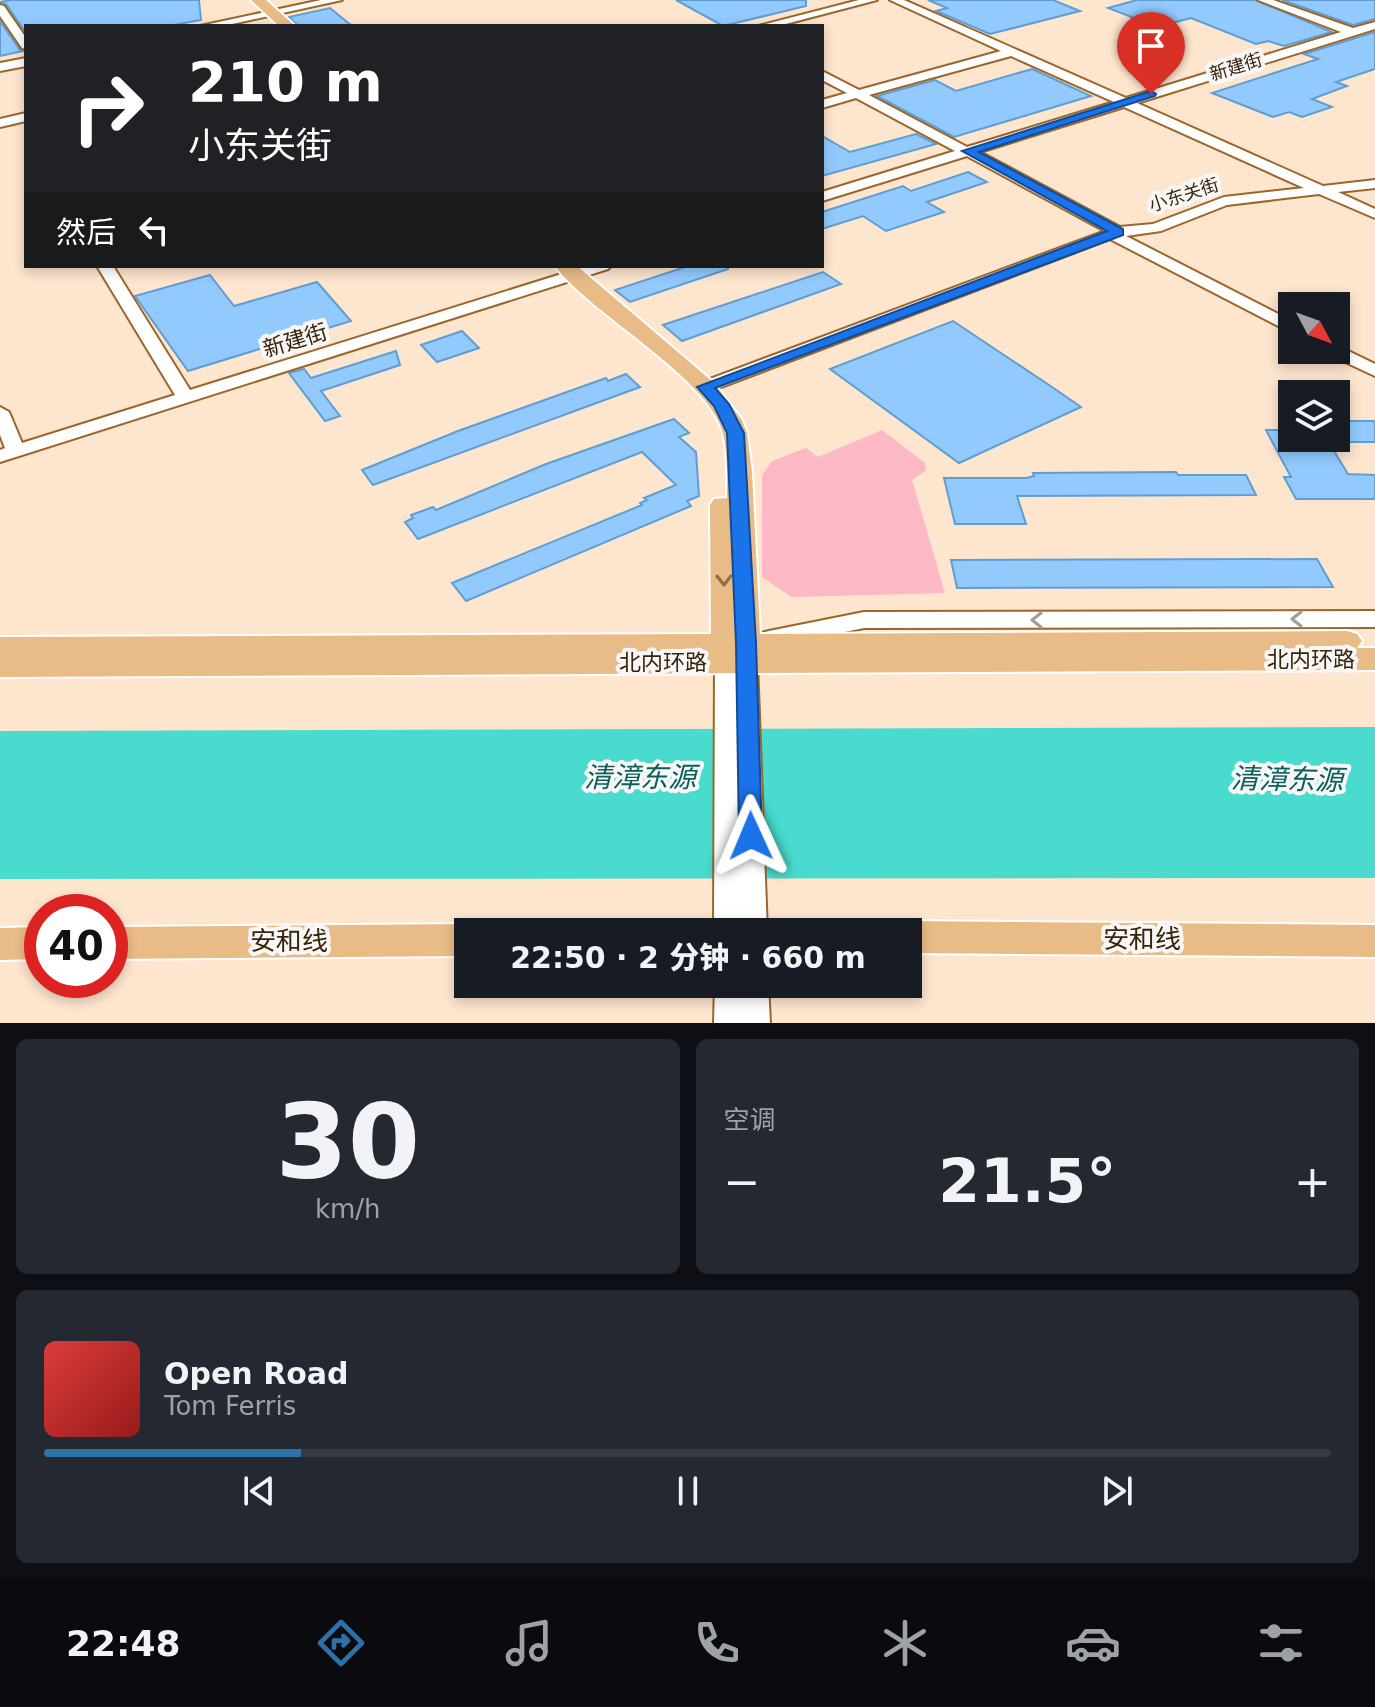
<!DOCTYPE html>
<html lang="zh">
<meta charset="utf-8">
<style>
body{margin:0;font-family:"DejaVu Sans","Noto Sans SC",sans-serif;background:#242831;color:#f1f3f6;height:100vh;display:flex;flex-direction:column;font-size:30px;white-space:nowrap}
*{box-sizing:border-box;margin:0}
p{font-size:26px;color:#9ea1a6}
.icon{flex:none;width:44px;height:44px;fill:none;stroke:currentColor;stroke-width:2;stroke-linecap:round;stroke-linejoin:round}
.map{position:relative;height:1023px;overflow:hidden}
.side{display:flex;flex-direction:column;gap:16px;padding:16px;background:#0d0f14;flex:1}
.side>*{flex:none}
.hud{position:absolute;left:24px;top:24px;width:800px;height:244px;border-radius:0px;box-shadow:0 4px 12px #0003;background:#202124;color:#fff;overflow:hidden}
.needle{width:52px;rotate:131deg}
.controls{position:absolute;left:1278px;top:292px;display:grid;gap:16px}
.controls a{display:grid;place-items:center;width:72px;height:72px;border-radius:0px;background:#171b24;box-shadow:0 4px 12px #0003;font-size:40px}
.speed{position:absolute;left:24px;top:894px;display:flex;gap:16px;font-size:40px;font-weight:700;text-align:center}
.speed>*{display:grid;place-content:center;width:104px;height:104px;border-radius:50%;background:#171b24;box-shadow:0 4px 12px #0003;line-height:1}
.speed .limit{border:12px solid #d22;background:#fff;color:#111}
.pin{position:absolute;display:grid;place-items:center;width:68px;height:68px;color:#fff;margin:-82px -34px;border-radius:50% 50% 50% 0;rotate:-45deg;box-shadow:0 0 8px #0007}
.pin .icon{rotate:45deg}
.me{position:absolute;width:88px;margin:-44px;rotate:359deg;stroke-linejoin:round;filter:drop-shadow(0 0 6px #0008)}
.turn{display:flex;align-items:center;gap:28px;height:168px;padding:0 32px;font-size:36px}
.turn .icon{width:104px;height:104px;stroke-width:2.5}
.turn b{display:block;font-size:56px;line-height:68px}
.then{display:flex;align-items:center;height:76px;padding:0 32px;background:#0003;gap:16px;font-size:30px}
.big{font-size:60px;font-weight:800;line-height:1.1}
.side .card{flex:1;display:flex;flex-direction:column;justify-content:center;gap:12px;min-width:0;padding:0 28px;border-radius:12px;background:#242831}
.side .dial{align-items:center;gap:0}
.dial b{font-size:104px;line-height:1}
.song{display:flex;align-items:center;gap:24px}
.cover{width:96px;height:96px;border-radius:12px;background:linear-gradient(135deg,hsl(0 70% 55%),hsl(0 70% 35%))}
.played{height:8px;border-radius:4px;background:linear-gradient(90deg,#2f71a7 20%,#363941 20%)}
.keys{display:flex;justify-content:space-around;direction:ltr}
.heat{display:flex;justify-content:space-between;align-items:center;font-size:44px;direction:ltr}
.side .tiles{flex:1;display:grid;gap:16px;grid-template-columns:1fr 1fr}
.card:last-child{grid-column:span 2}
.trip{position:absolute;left:454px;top:918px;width:468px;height:80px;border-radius:0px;background:#171b24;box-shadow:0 4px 12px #0003;font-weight:800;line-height:80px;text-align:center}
.tab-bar{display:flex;height:128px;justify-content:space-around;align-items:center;background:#090b0e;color:#9ea1a6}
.tab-bar .icon{width:56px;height:56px}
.tab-bar .active{color:#2f71a7}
.tab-bar b{font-size:36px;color:#f1f3f6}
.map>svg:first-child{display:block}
.green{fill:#fdb8c5}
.water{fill:#48dbce}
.building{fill:#92cafd;stroke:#609dd2;stroke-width:2}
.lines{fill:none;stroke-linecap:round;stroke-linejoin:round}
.minor-casing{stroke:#9b662a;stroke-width:4}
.major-casing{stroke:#fff;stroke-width:4}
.minor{fill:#fff;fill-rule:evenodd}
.major{fill:#e9bc87;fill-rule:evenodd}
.oneway{stroke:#917048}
.oneway2{stroke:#a69c90}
.route{fill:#1a73e8;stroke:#114b97;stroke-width:2}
.labels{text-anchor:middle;stroke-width:8;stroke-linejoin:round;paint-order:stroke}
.far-street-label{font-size:18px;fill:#392309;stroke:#f7f7f7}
.street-label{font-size:22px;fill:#392309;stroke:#f7f7f7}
.near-street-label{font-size:26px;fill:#392309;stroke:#f7f7f7}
.near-water-label{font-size:28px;font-style:italic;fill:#0a5f59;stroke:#f7f7f7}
</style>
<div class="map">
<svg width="1375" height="1023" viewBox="0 0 1375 1023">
<rect width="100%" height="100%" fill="#fde5ce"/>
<!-- green -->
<polygon class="green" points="882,430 925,463 926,470 912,480 945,593 792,597 762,577 762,475 772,461 806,448 818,457"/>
<!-- water -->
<polygon class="water" points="1375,727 1375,878 0,879 0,731"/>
<!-- building -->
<g class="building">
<polygon points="11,0 199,0 201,20 168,26 26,26 26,33 6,4 0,2"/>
<polygon points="676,0 806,0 806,6 723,26"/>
<polygon points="928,0 1053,0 1080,11 990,34 936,11 947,8"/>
<polygon points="1137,0 1255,0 1332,32 1284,46 1268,41 1256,44 1191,18 1157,27 1108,8"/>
<polygon points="1282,0 1375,0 1375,19 1353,25"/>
<polygon points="330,8 352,26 298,26 289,17"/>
<polygon points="0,21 20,50 23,51 0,56"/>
<polygon points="1375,32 1375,69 1336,82 1347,86 1312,99 1332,107 1302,117 1289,112 1273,117 1212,93 1318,59 1304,54"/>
<polygon points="1032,69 1091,96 954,137 877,96 935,80 956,91"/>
<polygon points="916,134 936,144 822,176 822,136 850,152"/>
<polygon points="968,172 987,182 927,202 944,212 886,231 863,216 822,229 822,212 903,186 911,191"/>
<polygon points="688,266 728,266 728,269 630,302 615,290"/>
<polygon points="823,272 841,284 682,341 663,325"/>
<polygon points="210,275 234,306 317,282 351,321 188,371 135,296"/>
<polygon points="953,321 1052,387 1081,407 959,463 830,369"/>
<polygon points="462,331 479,348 437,362 421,345"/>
<polygon points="396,351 400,365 321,391 340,416 325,421 289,373 304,369 311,378"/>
<polygon points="626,374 640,387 373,485 362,470 458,431 606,378 608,381"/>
<polygon points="674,419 689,433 679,437 696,452 699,496 687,501 691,506 466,601 452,583 642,505 640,503 647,500 644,498 676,485 642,452 418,539 405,522 413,518 411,515 433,507 436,510 546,464"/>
<rect x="1336" y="421" width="39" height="21"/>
<polygon points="1266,430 1292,430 1292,438 1326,438 1348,474 1375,475 1375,499 1296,499 1284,477 1291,477"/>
<polygon points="1176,472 1178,475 1246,475 1256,495 1017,496 1026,524 955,524 944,478 1026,478 1034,476 1033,473"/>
<polygon points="1317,559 1333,587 957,588 951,560"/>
</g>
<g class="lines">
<!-- minor casing -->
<g class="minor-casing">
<g id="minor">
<polygon points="321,0 342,0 223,26 200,26"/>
<polygon points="859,0 877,0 778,26 758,26"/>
<path d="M890,0H904L1126,98L1341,32L1258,0H1273L1353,28L1375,22V29L1137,103L1323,186L1375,180V188L1338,192L1375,209V218L1319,194L1227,205L1161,231L1126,236L1292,321V333L1110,239L711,391H699L696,387L699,383L1105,231L967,156L822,201V192L955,151L856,98L822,108V100L847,93L822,80V71L859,90L1001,51ZM1011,56L1114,102L967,147L869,95ZM1124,107L1304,188L1224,197L1153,224L1120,227L980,152Z"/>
<polygon points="0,5 4,6 26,38 26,49 22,48 0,16"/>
<polygon points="26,58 26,66 0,71 0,63"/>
<polygon points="26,113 26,121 0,127 0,119"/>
<polygon points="97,266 113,266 190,390 587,266 611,266 608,269 0,462 0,450 5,448 0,435 0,407 9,412 22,443 175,395"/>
<polygon points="1336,345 1375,364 1375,376 1328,354 1325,350 1336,350"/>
<polygon points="1375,611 1375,627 864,628 769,647 761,645 758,639 761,633 769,631 864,612"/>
<polygon points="726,654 736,660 746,654 754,656 757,662 767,932 714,932 715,662 718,656"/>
<polygon points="715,984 768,984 770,1023 714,1023"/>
</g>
</g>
<!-- major casing -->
<g class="major-casing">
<g id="major">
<polygon points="251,0 266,0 295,26 279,26"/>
<path d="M555,266H577L713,382L742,420L747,433L752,472L760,634L1347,631L1357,634L1362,641L1357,648H1375V670L0,677V637L711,634L710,505L714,499L727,498C727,476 728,451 722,430C705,375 591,314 555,266Z"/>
<polygon points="908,921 1375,925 1375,957 908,953 908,932 892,932 895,926"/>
<polygon points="468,924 482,932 468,932 468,956 110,959 110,927"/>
<polygon points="42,927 42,959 0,960 0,928"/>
</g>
</g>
<!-- minor -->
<use href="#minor" class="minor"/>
<!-- major -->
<use href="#major" class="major"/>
</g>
<!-- one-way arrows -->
<defs><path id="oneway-chevron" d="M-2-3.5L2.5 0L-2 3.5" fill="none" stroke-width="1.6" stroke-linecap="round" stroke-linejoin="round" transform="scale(2)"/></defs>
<use class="oneway" href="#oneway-chevron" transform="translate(724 580) rotate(89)"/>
<g class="oneway2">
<use href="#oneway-chevron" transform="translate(1297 619) rotate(180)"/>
<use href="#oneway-chevron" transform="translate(1037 620) rotate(180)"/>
</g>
<!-- route -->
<polygon class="route" points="1151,91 1156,94 1155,96 979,152 1123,229 1123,235 715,388 729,404 744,433 756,643 762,836 759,843 751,846 742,843 739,836 736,643 727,433 714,406 697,387 1107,231 962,151"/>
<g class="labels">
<!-- far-street labels -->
<g class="far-street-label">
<text transform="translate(1236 67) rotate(-17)" y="6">新建街</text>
<text transform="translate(1184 195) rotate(-18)" y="6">小东关街</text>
</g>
<!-- street labels -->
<g class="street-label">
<text transform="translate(295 340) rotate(-17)" y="8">新建街</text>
<text x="1311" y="667">北内环路</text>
<text x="663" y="670">北内环路</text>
</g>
<!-- near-street labels -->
<g class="near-street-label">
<text x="1142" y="948">安和线</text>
<text x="289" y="950">安和线</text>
</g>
<!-- near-water labels -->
<g class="near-water-label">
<text x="640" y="787">清漳东源</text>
<text transform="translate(1287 779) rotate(1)" y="10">清漳东源</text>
</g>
</g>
</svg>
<div class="controls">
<a><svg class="needle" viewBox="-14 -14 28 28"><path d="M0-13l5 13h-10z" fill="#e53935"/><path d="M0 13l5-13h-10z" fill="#9ea1a6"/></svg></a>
<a><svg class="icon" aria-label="layers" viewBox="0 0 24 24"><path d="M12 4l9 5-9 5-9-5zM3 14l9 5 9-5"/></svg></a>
</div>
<div class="speed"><div class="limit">40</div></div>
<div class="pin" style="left:1151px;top:94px;background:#d93025"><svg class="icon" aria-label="arrive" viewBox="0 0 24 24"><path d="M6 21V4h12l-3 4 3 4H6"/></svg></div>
<svg class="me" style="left:751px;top:836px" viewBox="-20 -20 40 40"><path d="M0-17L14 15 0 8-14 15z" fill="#1a73e8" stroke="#fff" stroke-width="4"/></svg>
<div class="trip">22:50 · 2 分钟 · 660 m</div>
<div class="hud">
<div class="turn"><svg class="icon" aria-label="right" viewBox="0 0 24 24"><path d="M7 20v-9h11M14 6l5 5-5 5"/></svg><div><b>210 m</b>小东关街</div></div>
<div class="then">然后<svg class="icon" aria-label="left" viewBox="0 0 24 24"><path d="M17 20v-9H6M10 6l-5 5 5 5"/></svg></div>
</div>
</div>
<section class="side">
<div class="tiles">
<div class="card dial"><b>30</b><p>km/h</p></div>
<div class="card"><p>空调</p>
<div class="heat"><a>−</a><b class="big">21.5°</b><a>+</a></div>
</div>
<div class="card">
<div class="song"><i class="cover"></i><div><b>Open Road</b><p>Tom Ferris</p></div></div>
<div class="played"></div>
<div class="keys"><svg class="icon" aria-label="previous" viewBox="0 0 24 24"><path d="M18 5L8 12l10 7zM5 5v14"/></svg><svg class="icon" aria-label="pause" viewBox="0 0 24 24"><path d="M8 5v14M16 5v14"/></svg><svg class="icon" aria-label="next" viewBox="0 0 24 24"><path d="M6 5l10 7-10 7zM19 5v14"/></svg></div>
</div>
</div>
</section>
<nav class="tab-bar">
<b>22:48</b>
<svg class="icon active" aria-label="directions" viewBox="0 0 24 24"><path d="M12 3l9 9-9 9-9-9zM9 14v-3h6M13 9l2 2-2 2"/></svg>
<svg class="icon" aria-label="music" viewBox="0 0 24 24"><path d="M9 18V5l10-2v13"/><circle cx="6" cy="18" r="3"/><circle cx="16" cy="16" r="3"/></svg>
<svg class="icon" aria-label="phone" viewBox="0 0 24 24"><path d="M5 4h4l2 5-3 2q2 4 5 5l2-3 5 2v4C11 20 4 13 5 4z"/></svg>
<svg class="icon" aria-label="climate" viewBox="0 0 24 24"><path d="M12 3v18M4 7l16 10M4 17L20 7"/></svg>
<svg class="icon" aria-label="car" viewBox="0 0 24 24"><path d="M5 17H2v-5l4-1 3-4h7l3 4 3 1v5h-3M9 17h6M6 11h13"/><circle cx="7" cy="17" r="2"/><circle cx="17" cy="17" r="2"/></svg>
<svg class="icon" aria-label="filters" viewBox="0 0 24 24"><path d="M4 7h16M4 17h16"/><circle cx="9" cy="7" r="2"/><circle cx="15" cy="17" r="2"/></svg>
</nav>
